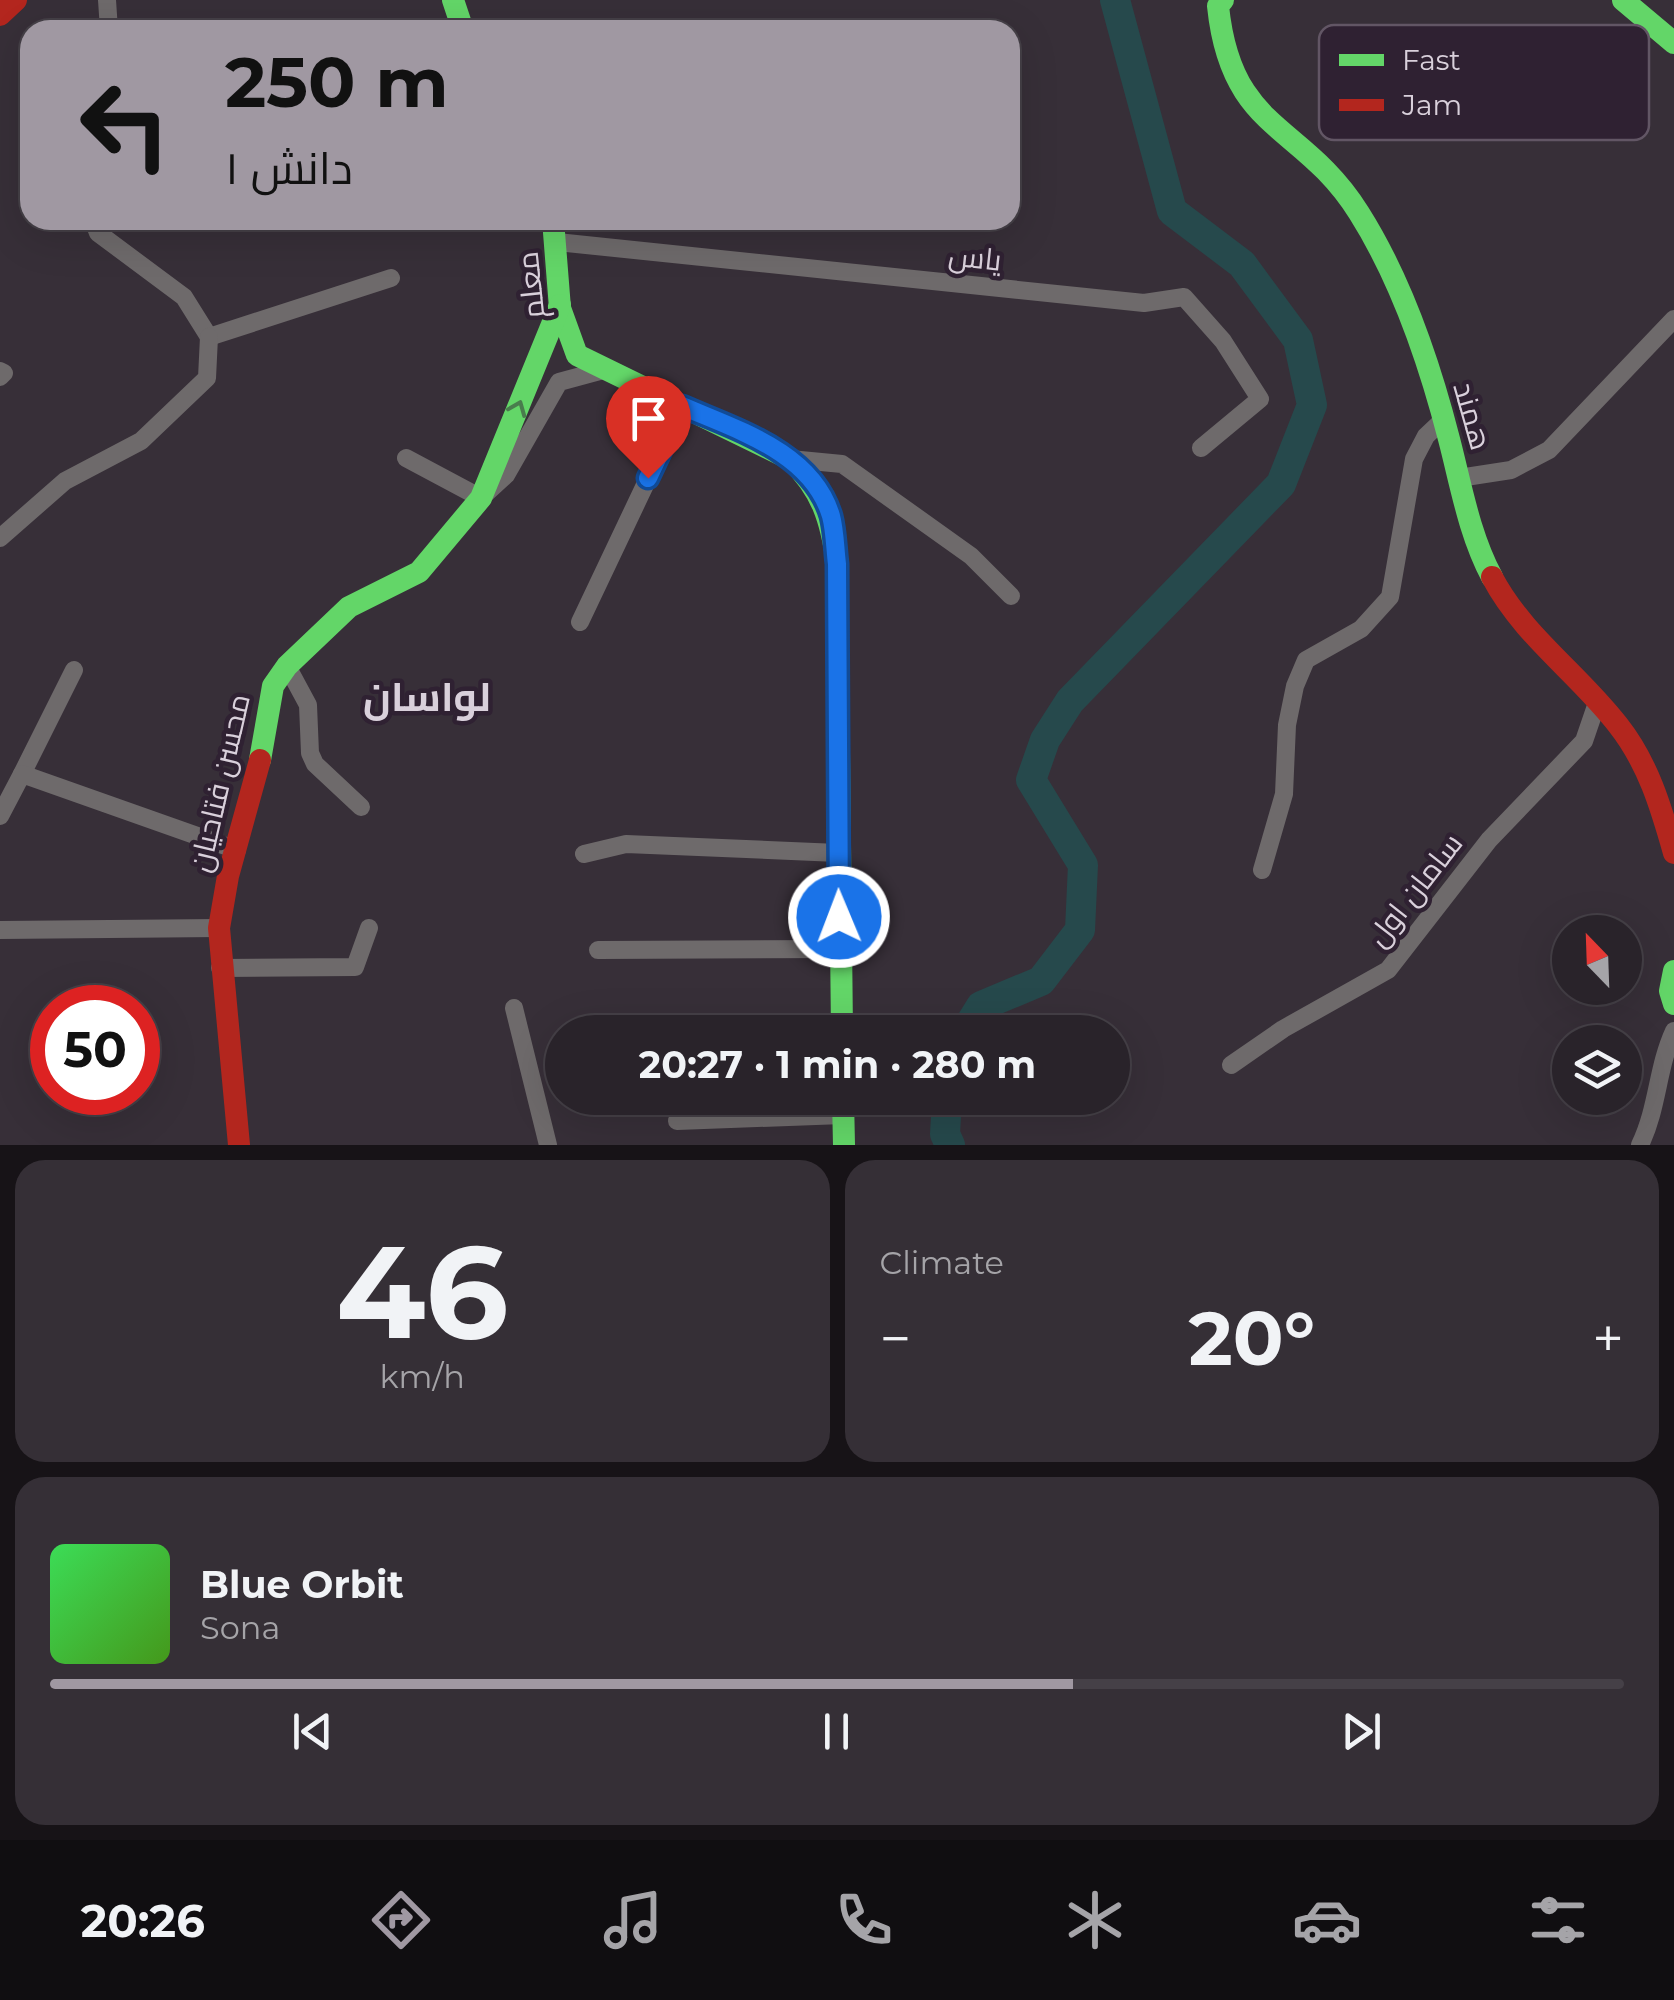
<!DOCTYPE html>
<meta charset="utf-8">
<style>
body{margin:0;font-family:Montserrat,Cairo,sans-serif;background:#352f36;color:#f1f3f6;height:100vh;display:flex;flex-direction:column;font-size:38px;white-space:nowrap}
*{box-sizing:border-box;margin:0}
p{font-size:32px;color:#a5a4a8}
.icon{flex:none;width:55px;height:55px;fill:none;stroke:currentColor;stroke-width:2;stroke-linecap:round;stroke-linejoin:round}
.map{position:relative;height:1145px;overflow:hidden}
.side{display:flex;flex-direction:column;gap:15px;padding:15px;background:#171317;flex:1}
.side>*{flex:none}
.banner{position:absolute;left:20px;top:20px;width:1000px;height:210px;border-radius:30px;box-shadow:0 10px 40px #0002,0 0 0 2px #454047;background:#a098a2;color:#111;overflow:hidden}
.needle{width:65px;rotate:337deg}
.tools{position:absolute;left:1552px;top:915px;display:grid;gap:20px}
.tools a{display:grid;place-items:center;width:90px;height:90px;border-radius:50%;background:#29232a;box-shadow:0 10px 40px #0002,0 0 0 2px #454047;font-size:50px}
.speed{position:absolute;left:30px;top:985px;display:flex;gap:20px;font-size:50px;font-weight:700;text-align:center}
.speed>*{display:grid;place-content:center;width:130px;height:130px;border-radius:50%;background:#29232a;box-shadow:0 10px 40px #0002,0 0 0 2px #454047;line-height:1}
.speed .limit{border:15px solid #d22;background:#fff;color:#111}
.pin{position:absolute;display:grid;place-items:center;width:85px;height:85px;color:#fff;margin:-102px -42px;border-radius:50% 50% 50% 0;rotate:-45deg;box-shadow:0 0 10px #0007}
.pin .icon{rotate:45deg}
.me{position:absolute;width:110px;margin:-55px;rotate:359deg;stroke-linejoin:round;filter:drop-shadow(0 0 8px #0008)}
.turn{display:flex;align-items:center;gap:35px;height:210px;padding:0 40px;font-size:45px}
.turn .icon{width:130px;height:130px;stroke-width:2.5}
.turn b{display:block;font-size:70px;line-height:85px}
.big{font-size:75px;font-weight:700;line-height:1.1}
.side .widget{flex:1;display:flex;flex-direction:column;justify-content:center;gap:15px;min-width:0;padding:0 35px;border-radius:30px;background:#352f36}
.side .dial{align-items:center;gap:0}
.dial b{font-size:130px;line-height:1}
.song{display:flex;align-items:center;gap:30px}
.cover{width:120px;height:120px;border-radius:15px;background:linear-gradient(135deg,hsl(130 70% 55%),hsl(100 70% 35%))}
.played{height:10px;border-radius:5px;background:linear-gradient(90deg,#a098a2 65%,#454047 65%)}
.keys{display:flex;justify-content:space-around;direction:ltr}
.heat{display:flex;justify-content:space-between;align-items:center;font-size:55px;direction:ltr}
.side .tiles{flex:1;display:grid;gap:15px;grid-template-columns:1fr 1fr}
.widget:last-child{grid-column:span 2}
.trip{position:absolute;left:545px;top:1015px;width:585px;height:100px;border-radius:50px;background:#29232a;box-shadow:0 10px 40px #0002,0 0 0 2px #454047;font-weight:700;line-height:100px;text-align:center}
.tab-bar{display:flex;height:160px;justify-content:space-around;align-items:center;background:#100e11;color:#a5a4a8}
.tab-bar .icon{width:70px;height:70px}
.tab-bar .on{color:#a098a2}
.tab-bar b{font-size:45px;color:#f1f3f6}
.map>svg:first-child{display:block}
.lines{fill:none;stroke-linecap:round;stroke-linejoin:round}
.river{stroke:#26494c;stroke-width:30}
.street{stroke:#6e6a6b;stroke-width:18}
.fast{stroke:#63d668;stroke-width:22}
.jam{stroke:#b3261e;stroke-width:22}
.oneway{stroke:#497c4d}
.route-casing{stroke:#114b97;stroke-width:25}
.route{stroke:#1a73e8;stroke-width:18}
.labels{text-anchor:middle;stroke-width:9;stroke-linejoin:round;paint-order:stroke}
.street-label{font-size:30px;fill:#d9d0db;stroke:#2f2132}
.district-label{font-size:40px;font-weight:bold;fill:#d9d0db;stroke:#2f2132}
.key{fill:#2f2132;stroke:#625665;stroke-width:2.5}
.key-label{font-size:28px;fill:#d9d0db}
</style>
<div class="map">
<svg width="1674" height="1145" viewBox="0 0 1674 1145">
<rect width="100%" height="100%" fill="#372f38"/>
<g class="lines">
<!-- river -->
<g class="river">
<polyline points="965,1032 981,1006 1041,981 1080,930 1083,865 1031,780 1045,740 1070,701 1281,484 1312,405 1298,340 1242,264 1172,211 1115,0"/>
<polyline points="947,1098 945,1134 950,1145"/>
</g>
<!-- street -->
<g class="street">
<polyline points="107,0 109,30"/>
<polyline points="93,220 98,233 184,297 209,337"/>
<polyline points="557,242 1144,303 1184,297 1223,341 1260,399 1201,448"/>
<polyline points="209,337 391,278"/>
<polyline points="0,371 4,373 0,377"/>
<polyline points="406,458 481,498 506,475 559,382 607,369"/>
<polyline points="790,459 842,464 971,556 1011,596"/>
<polyline points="1459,478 1511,470 1549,450 1674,319"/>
<polyline points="0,538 65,481 141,441 207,378 209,337"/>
<polyline points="580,622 682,407"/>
<polyline points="287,666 308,705 310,753 315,764 361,807"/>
<polyline points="22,774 74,670"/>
<polyline points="0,816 22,774 237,850"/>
<polyline points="584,854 626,844 838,853"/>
<polyline points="1262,870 1284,794 1287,725 1295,686 1306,660 1361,629 1390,597 1414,459 1426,436 1444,419"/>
<polyline points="0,930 219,928"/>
<polyline points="598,950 840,949"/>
<polyline points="220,968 355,967 369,928"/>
<polyline points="514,1008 548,1145"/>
<polyline points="1231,1065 1283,1029 1388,970 1489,840 1584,741 1597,703"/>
<polyline points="677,1121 843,1115"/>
<path d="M1640,1145C1658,1108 1657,1068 1674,1031"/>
</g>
<!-- fast -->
<g class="fast">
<polyline points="453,0 463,30"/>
<path d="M1223,0L1218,6C1231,133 1302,122 1359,213C1402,281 1429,361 1449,439C1461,485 1469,534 1492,577"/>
<polyline points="1623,0 1674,43"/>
<path d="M553,220L560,308L577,355L790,459C822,490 831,520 837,563L842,1032"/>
<polyline points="260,760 273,686 287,666 349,607 419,572 481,498 560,305"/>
<polyline points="1674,971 1670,991 1674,1004"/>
<polyline points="843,1098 844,1145"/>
</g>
<!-- jam -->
<g class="jam">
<polyline points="0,15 16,0"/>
<path d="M1492,577C1523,636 1578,673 1618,725C1648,763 1661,807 1674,853"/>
<polyline points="239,1145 219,928 228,876 260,760"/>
</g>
</g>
<!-- one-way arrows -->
<defs><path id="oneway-chevron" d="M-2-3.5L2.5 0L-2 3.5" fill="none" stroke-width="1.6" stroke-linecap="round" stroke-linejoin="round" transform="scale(2.5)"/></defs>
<use class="oneway" href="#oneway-chevron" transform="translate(518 408) rotate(-68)"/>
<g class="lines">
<!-- route casing -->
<g class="route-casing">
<path id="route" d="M648,478L682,406C737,430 812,452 831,516C835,531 835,548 837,564L839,917"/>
</g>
<!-- route -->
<use href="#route" class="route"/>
</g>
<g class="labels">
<!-- street labels -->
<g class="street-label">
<text transform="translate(975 258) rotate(6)" y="10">یاس</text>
<text transform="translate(531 285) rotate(-96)" y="10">معلم</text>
<text transform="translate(1472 416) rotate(74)" y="10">همند</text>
<text transform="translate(220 783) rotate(-77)" y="10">محسن فتاحیان</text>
<text transform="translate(1415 890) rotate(-52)" y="10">سامان اول</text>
</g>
<!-- district labels -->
<g class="district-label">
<text x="427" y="711">لواسان</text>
</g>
</g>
<!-- legend -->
<rect x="1319" y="25" width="330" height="115" rx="15" class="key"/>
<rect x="1339" y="54" width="45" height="12" fill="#63d668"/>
<rect x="1339" y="99" width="45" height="12" fill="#b3261e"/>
<g class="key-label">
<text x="1402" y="70">Fast</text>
<text x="1402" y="115">Jam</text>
</g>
</svg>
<div class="tools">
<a><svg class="needle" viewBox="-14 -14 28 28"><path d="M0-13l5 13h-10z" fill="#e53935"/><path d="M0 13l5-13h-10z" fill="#a5a4a8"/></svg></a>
<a><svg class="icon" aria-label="layers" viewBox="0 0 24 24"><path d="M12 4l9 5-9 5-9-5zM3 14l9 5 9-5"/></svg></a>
</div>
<div class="speed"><div class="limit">50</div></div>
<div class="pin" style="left:648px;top:478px;background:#d93025"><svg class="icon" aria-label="arrive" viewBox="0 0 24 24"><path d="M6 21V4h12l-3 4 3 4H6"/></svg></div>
<svg class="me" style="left:839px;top:917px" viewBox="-20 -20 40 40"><circle r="17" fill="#1a73e8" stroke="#fff" stroke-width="3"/><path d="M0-11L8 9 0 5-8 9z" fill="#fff"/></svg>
<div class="trip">20:27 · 1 min · 280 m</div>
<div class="banner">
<div class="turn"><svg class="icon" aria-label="left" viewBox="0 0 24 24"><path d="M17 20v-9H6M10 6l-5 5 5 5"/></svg><div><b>250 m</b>دانش ۱</div></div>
</div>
</div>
<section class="side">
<div class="tiles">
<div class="widget dial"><b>46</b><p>km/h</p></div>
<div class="widget"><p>Climate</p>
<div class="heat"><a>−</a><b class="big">20°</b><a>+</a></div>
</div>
<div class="widget">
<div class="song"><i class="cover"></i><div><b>Blue Orbit</b><p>Sona</p></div></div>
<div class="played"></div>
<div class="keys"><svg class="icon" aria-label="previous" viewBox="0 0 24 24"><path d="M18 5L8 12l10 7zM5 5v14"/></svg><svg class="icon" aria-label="pause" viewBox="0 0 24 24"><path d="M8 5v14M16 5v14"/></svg><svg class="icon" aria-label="next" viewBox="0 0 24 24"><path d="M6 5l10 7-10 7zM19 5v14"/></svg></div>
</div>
</div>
</section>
<nav class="tab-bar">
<b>20:26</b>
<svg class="icon on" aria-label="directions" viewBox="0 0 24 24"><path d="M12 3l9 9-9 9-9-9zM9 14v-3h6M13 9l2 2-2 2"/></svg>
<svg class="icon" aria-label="music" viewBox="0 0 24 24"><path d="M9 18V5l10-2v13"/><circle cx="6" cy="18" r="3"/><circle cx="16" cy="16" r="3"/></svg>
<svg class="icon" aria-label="phone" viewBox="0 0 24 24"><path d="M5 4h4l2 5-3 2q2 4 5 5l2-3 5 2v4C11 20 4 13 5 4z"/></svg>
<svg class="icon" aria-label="climate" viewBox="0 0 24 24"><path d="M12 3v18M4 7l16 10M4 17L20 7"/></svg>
<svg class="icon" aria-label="car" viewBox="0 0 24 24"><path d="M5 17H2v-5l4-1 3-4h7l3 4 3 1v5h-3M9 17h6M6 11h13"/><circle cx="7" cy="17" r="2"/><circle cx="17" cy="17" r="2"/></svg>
<svg class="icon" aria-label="filters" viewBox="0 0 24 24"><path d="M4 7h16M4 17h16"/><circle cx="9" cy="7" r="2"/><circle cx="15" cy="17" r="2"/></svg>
</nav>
